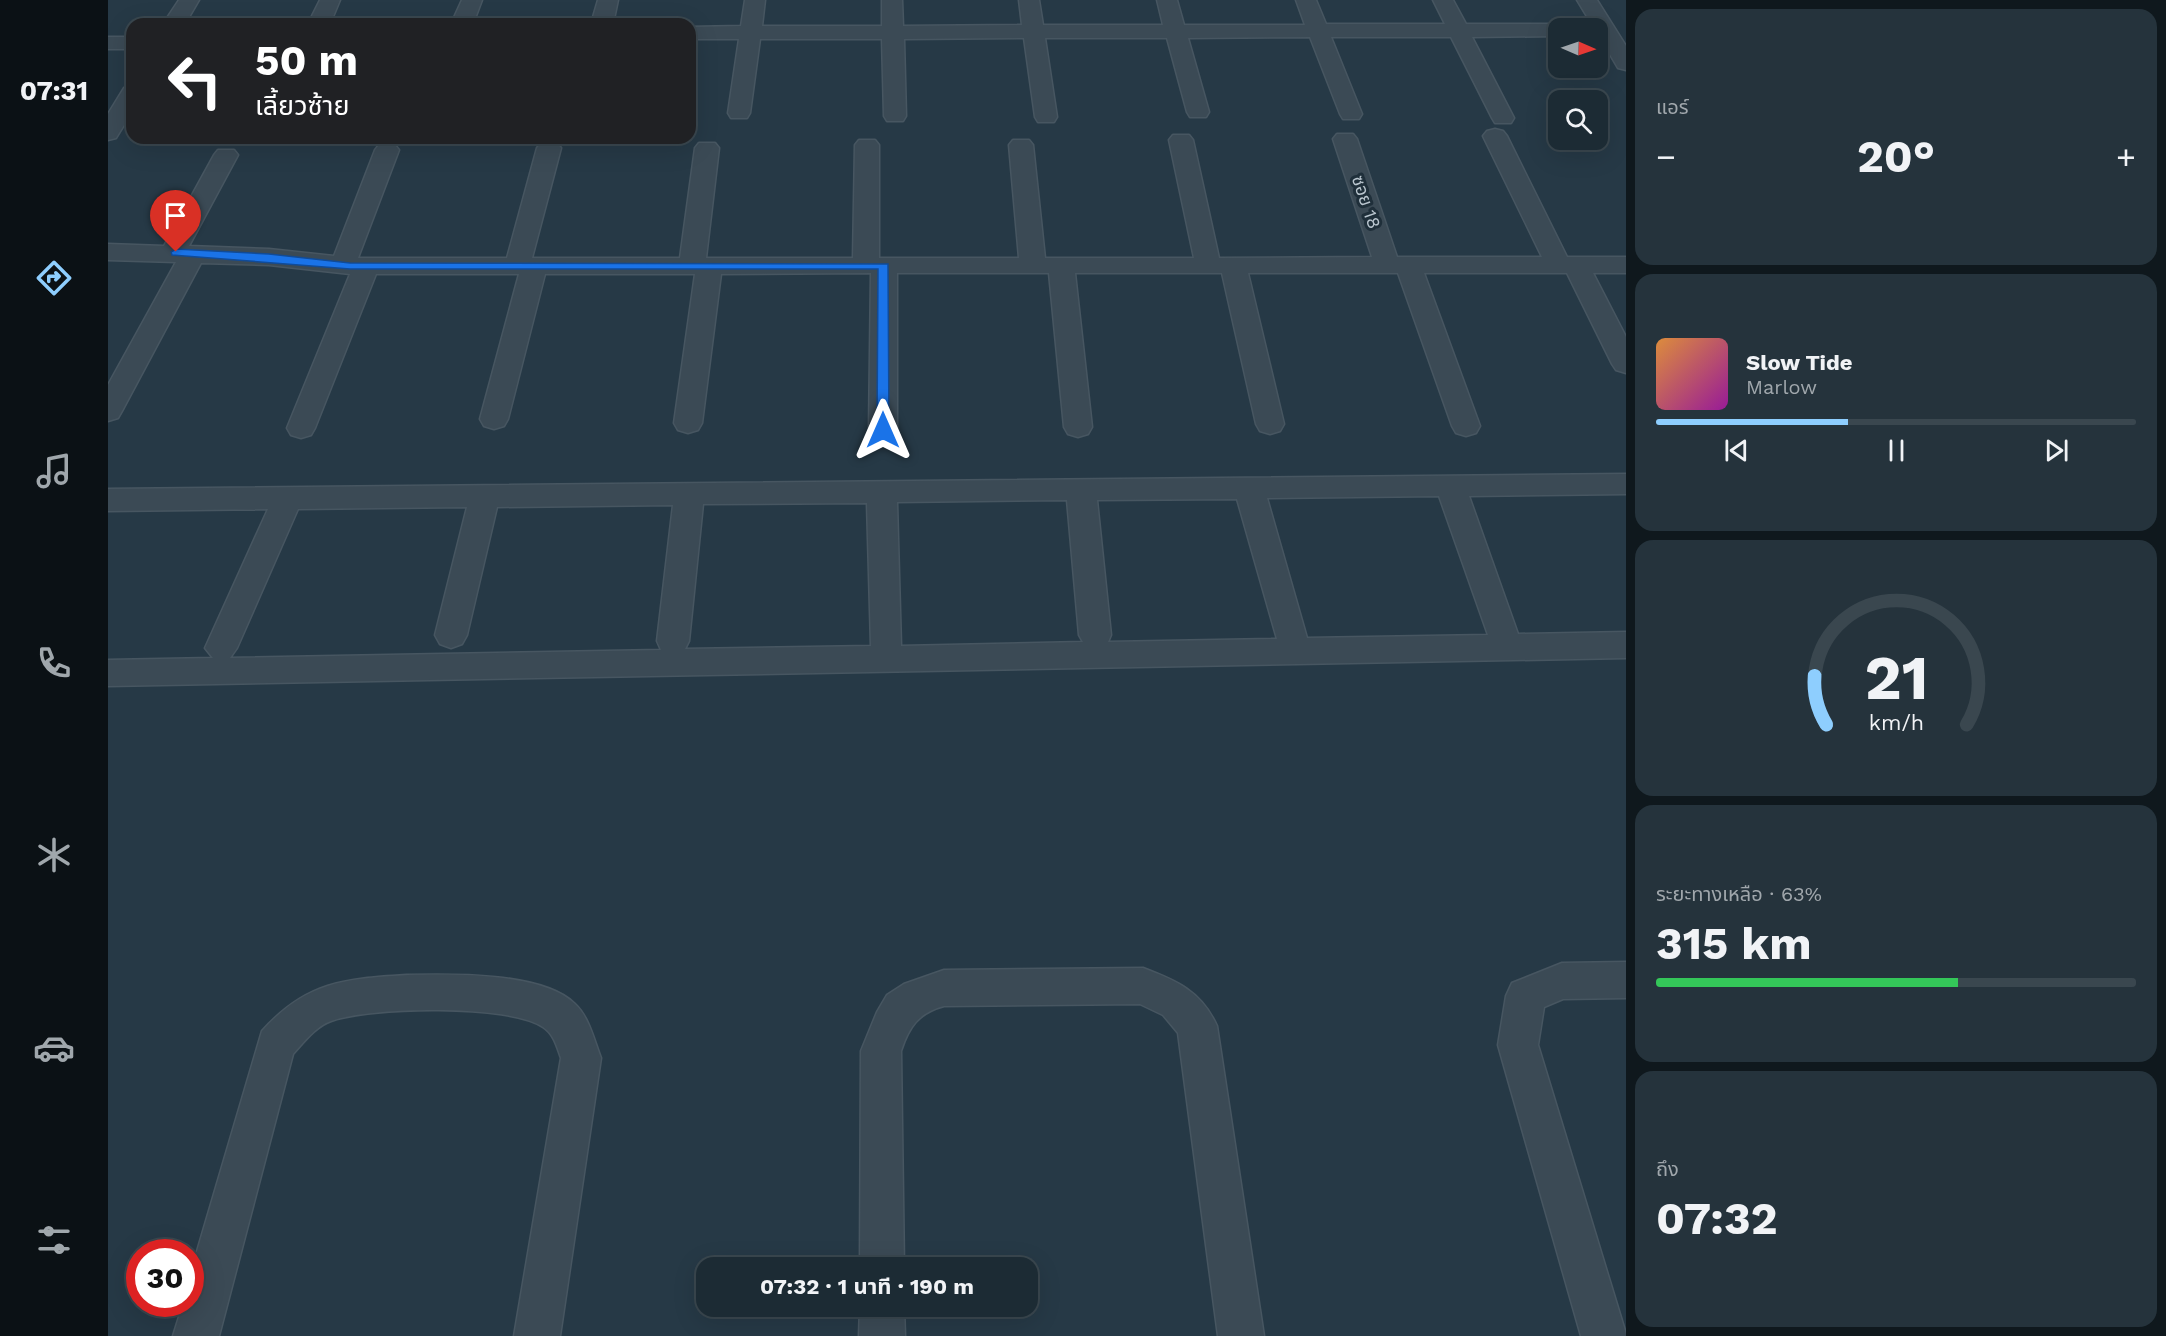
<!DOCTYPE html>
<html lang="th">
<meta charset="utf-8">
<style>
body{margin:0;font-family:"Work Sans","Noto Sans Thai",sans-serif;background:#25333c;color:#f1f3f6;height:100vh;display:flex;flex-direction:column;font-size:22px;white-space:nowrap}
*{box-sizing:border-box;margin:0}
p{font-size:20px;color:#a0a7ac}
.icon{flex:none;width:33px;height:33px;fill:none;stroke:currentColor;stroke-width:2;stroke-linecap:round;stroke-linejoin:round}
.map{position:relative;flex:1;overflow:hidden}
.panel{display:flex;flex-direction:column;gap:9px;padding:9px;background:#0f181d;width:540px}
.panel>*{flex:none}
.hud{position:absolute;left:18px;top:18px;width:570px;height:126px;border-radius:18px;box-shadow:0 6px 24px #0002,0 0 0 2px #3a474f;background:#202124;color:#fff;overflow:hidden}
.needle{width:39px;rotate:92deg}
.controls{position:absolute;left:1440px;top:18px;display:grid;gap:12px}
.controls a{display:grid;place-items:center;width:60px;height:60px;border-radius:12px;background:#1c2b34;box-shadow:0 6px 24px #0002,0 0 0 2px #3a474f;font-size:30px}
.speed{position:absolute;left:18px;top:1239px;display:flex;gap:12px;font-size:30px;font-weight:700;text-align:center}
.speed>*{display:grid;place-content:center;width:78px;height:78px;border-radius:50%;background:#1c2b34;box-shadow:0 6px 24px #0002,0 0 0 2px #3a474f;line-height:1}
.speed .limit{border:9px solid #d22;background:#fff;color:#111}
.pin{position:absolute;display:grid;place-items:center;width:51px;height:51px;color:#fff;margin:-62px -26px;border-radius:50% 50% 50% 0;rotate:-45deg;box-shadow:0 0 6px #0007}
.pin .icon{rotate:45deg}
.me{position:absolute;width:66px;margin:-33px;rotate:0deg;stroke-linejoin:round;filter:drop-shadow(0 0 4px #0008)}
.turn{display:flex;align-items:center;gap:21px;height:126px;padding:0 30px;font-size:27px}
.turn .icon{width:78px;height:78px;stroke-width:2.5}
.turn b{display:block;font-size:42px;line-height:51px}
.big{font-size:45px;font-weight:700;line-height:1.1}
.panel .widget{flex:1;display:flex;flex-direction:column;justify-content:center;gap:9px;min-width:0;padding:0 21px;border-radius:18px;background:#25333c}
.panel .dial{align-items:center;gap:0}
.dial svg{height:156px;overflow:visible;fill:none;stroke:#3a474f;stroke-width:7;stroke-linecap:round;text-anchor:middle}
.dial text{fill:#f1f3f6;stroke:none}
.song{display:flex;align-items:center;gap:18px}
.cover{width:72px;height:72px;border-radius:9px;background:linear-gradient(135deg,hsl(30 70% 55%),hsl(300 70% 35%))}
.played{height:6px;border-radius:3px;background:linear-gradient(90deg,#8ecefe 40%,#3a474f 40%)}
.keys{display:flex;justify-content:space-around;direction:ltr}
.heat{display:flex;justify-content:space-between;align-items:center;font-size:33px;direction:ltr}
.charge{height:9px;border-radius:4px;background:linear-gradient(90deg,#34c759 63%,#3a474f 0)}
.trip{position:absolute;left:588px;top:1257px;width:342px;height:60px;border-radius:18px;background:#1c2b34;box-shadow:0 6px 24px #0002,0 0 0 2px #3a474f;font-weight:700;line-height:60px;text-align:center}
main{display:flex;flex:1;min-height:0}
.tab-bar{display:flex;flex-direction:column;width:108px;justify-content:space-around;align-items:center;background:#0b1115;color:#a0a7ac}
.tab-bar .icon{width:42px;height:42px}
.tab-bar .current{color:#8ecefe}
.tab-bar b{font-size:27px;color:#f1f3f6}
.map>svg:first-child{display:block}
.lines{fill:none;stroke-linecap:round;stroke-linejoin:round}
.minor-casing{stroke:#475661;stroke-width:3}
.minor{fill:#3b4a55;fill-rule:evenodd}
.route{fill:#1a73e8;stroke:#114b97;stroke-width:1.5}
.labels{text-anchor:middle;stroke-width:6;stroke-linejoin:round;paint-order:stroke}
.far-street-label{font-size:18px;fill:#b9c5ce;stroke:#1f2f3a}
</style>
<main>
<nav class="tab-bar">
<b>07:31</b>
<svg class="icon current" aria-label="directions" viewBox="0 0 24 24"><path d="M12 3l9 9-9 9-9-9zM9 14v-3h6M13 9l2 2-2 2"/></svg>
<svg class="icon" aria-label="music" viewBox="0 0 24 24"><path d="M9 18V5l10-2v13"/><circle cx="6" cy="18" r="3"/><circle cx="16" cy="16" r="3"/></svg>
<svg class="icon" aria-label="phone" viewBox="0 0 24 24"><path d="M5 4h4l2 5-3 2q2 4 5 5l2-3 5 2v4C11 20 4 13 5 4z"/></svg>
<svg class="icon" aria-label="climate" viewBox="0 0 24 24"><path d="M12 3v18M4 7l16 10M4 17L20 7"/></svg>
<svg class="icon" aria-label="car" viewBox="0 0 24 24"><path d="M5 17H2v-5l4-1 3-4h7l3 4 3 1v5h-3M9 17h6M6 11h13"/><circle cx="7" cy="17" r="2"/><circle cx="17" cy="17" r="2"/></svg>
<svg class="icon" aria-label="filters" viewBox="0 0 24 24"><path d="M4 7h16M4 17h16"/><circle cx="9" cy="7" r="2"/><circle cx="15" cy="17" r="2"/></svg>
</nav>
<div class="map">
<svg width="1518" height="1336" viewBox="0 0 1518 1336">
<rect width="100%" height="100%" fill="#263946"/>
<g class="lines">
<!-- minor casing -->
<g class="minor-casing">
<g id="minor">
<polygon points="71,0 91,0 77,24 55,24"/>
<polygon points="212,0 232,0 222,24 200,24"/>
<polygon points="354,0 374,0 365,24 343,24"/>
<polygon points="490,0 510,0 505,24 483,24"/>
<polygon points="637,0 657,0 654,26 774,26 774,0 794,0 795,26 914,25 911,0 931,0 935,25 1055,25 1049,0 1069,0 1076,25 1197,25 1188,0 1208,0 1218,24 1337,24 1325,0 1345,0 1358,24 1450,24 1460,28 1450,28 1450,36 1364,37 1406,118 1403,123 1387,123 1384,118 1343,37 1223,37 1254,114 1251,119 1235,119 1232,114 1202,37 1080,38 1101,112 1098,117 1082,117 1079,112 1059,38 937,38 949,117 946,122 930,122 927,117 916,38 796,39 798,116 795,121 779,121 776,116 774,39 652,39 642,113 639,118 623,118 620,113 631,39 582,39 582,27 633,26"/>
<polygon points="1469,0 1489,0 1518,46 1518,70 1510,68 1490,34 1490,28 1486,28"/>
<rect x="0" y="37" width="24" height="12"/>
<polygon points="24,86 24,112 8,138 0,140 0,114 16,88"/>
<polygon points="1387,129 1395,131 1399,136 1459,257 1518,257 1518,273 1485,273 1518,337 1518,373 1508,370 1504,364 1459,273 1316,273 1372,426 1368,433 1358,436 1348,433 1344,426 1290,273 1140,273 1176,424 1172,431 1162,434 1152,431 1148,424 1114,273 967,273 984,427 980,434 970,437 960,434 956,427 941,273 789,273 789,430 785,437 775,440 765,437 761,430 763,273 613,274 594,423 590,430 580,433 570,430 566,423 587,274 437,274 400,419 396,426 386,429 376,426 372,419 411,274 268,274 207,428 203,435 193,438 183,435 179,428 242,274 161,265 93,263 14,411 10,418 0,421 0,385 68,262 0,260 0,244 56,246 106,155 110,150 126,150 130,155 81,246 161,249 226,256 267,150 271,145 287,145 291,150 250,258 399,258 429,148 433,143 449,143 453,148 424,258 572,258 587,148 591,143 607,143 611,148 598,258 745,258 747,145 751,140 767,140 771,145 771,258 911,258 901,145 905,140 921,140 925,145 937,258 1086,258 1061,140 1065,135 1081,135 1085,140 1111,258 1264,257 1225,139 1229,134 1245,134 1249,139 1289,257 1434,257 1375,136 1379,131"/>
<path d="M1518,474V494L1361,496L1410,634L1518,632V658L0,686V660L105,658L97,648L160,509L0,511V489ZM1331,496L1380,635L1199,638L1159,498ZM1129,499L1169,639L1000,642L1003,635L989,500ZM959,500L971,635L975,642L793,646L789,502ZM759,503L763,646L577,649L581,641L595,504ZM565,505L549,641L553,650L122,658L129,648L190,509L359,507L327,635L332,644L343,648L354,644L359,635L389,507Z"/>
<polygon points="1518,962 1518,998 1455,999 1436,1007 1430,1045 1518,1334 1518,1336 1473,1336 1390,1045 1398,996 1404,983 1454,963"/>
<path d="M1035,968C1069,981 1093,991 1109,1026L1156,1336H1110L1070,1033L1055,1015L1032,1004L836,1006C810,1013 801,1027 793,1051L796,1268H752L753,1051L769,1012L779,995L796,984L836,970Z"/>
<path d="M300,975C343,974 435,972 467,1004C481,1017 486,1040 493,1058L452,1336H406L453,1058C449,1047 446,1034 435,1027C402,1004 261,1007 223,1021C208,1026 196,1042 185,1054L111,1336H65L75,1304H82V1275L154,1031C199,981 237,979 300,975Z"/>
<polygon points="752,1306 796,1306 797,1336 751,1336"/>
</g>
</g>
<!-- minor -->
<use href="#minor" class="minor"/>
</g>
<!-- route -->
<polygon class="route" points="68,249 161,254 242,263 780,264 781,430 775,434 769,430 770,269 242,269 64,255 63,252"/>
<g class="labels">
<!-- far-street labels -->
<g class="far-street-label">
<text transform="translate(1258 202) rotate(71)" y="6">ซอย 18</text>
</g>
</g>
</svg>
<div class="controls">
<a><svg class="needle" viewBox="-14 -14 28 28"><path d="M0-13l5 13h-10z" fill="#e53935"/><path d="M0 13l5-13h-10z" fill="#a0a7ac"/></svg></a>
<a><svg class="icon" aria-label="search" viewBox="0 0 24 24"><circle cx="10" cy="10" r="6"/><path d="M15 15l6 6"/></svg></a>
</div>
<div class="speed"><div class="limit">30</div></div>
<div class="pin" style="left:68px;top:252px;background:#d93025"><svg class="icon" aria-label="arrive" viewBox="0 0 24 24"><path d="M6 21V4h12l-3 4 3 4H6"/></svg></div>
<svg class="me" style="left:775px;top:430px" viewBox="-20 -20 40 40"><path d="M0-17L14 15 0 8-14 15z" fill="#1a73e8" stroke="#fff" stroke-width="4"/></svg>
<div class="trip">07:32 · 1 นาที · 190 m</div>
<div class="hud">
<div class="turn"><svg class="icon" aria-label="left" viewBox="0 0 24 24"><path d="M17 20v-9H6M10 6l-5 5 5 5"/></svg><div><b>50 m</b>เลี้ยวซ้าย</div></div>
</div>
</div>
<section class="panel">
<div class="widget"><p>แอร์</p>
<div class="heat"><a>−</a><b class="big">20°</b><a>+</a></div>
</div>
<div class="widget">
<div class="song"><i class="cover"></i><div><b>Slow Tide</b><p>Marlow</p></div></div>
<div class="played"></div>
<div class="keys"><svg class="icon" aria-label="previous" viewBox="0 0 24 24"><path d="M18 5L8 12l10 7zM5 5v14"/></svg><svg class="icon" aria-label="pause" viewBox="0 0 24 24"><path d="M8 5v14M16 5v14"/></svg><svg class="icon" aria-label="next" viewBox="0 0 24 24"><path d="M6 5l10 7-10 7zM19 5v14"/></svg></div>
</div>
<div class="widget dial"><svg viewBox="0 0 100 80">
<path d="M14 69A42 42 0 1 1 86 69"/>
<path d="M14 69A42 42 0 0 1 8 44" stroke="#8ecefe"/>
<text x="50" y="56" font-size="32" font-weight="700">21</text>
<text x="50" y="72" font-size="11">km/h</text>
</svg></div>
<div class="widget"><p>ระยะทางเหลือ · 63%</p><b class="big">315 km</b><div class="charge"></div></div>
<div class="widget"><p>ถึง</p><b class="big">07:32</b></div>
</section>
</main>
